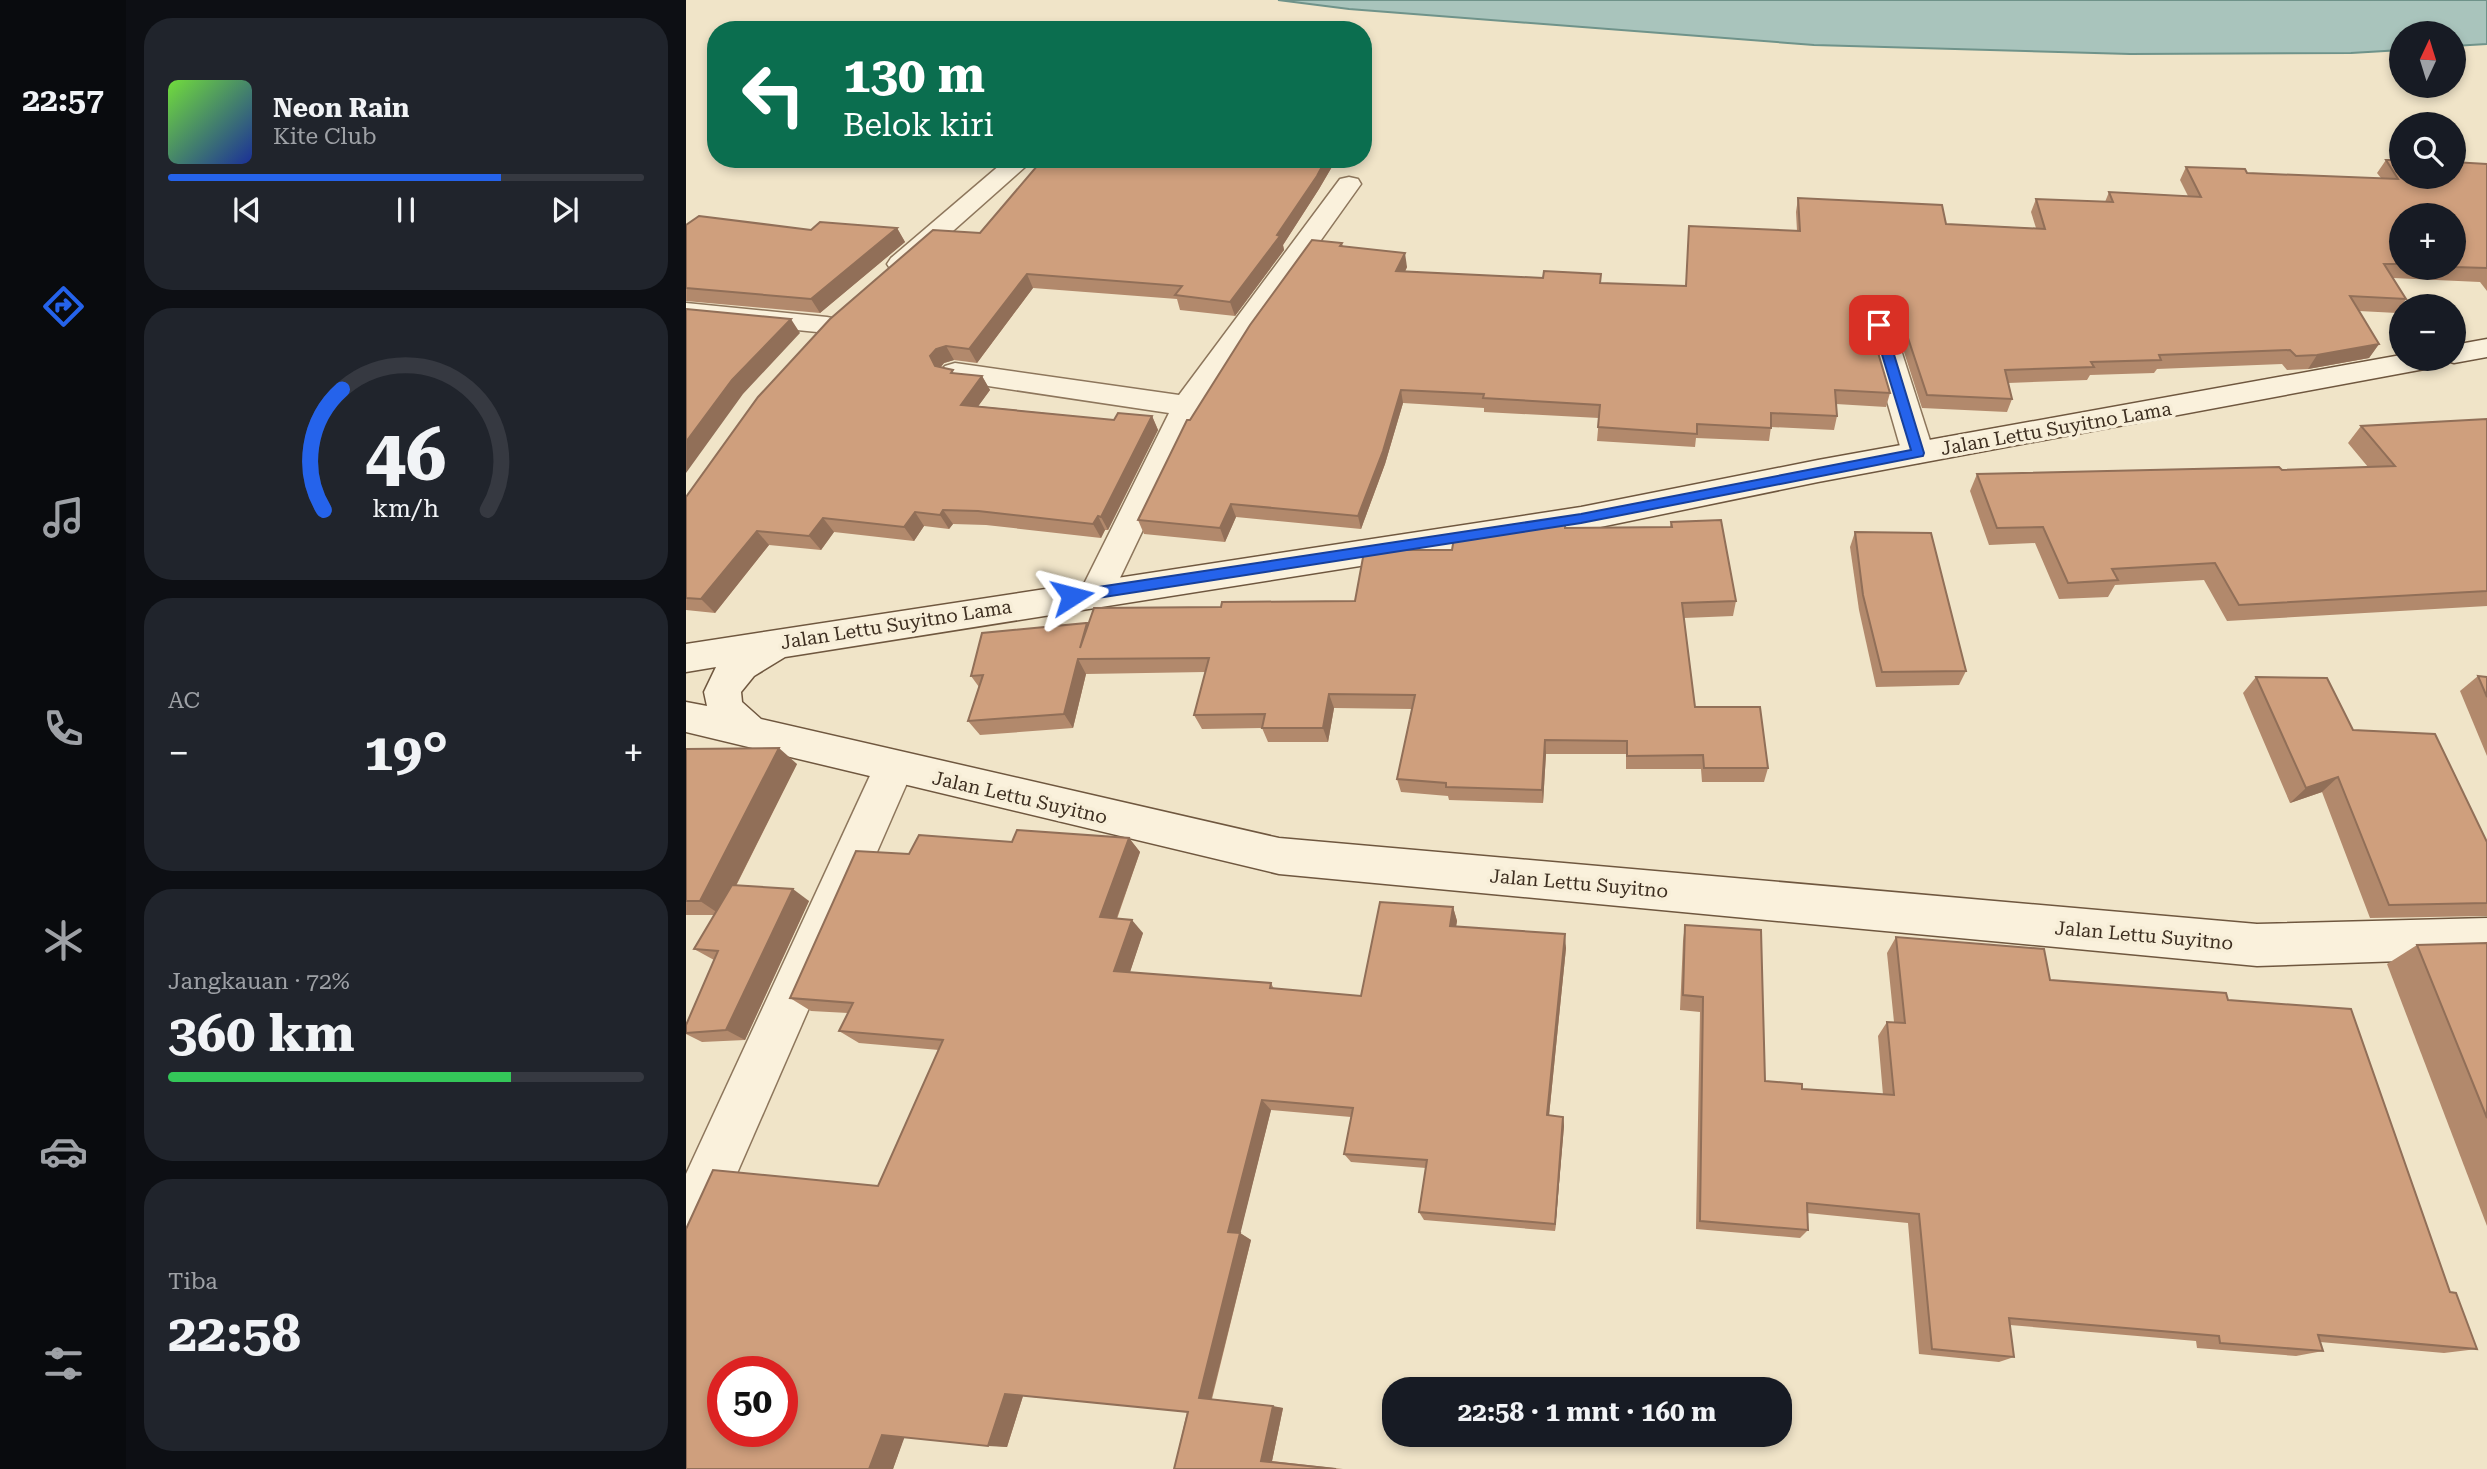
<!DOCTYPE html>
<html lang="id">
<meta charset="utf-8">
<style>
body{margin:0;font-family:"Roboto Serif",serif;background:#20242c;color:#f1f3f6;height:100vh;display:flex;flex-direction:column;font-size:26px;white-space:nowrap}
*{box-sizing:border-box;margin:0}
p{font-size:23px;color:#9ea1a6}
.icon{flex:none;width:38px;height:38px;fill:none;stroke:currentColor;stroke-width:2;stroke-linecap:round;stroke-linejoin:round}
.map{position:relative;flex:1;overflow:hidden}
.sheet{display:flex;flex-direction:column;gap:18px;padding:18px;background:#0d0f14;width:560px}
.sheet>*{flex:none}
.banner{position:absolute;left:21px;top:21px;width:665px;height:147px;border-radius:28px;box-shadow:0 4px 10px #0003;background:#0b6e4f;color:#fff;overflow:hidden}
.needle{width:46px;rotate:4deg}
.fabs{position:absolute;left:1703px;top:21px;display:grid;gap:14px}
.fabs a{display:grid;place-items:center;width:77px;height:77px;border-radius:50%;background:#171b24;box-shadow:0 4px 10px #0003;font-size:35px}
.speed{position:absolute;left:21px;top:1356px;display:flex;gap:14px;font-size:35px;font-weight:700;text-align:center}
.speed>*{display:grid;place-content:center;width:91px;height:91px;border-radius:50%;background:#171b24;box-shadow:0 4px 10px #0003;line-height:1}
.speed .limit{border:10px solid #d22;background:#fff;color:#111}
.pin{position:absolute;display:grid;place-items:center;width:60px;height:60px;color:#fff;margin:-30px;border-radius:14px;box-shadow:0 4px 10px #0006}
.me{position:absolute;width:77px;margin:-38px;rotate:81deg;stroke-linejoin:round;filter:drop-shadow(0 0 5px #0008)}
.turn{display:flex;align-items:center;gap:24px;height:147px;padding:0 21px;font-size:32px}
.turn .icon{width:91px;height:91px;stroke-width:2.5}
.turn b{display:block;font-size:49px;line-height:60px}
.big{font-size:52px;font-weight:700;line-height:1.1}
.sheet .widget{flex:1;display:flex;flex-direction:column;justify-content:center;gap:10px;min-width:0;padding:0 24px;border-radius:28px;background:#20242c}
.sheet .dial{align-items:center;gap:0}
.dial svg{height:182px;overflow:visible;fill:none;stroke:#363941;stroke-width:7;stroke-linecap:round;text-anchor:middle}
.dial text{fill:#f1f3f6;stroke:none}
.song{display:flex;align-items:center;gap:21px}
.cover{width:84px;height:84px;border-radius:10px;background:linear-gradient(135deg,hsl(100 70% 55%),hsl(230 70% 35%))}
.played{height:7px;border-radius:4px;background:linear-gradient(90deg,#2563eb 70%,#363941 70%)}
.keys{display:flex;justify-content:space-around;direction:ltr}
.heat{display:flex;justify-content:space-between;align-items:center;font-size:38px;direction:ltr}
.charge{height:10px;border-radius:5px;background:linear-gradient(90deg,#34c759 72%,#363941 0)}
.trip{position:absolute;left:696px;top:1377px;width:410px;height:70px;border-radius:28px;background:#171b24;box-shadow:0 4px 10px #0003;font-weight:700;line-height:70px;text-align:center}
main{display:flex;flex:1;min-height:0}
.tabs{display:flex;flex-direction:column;width:126px;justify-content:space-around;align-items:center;background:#090b0e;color:#9ea1a6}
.tabs .icon{width:49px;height:49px}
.tabs .current{color:#2563eb}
.tabs b{font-size:32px;color:#f1f3f6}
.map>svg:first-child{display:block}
.water{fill:#a9c4bc;stroke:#6f938a;stroke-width:2}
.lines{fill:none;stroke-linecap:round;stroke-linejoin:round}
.street-casing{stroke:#8d765c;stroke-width:3}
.secondary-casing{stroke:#6f573f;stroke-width:3}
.street{fill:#faf1dc;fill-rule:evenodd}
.secondary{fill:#faf1dc;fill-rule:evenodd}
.wall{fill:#b2896c;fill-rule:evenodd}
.shaded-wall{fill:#916f58}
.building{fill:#cf9f7d;stroke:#916f58;stroke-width:2;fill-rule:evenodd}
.route{fill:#2563eb;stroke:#184099;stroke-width:2}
.labels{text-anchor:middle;stroke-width:7;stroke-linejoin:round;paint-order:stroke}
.street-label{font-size:19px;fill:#3d2e20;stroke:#f7eed8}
</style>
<main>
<nav class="tabs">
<b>22:57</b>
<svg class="icon current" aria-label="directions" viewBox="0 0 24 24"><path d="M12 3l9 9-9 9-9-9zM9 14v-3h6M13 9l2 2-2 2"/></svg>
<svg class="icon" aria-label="music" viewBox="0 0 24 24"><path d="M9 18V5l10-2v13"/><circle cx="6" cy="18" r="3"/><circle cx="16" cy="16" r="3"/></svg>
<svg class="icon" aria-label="phone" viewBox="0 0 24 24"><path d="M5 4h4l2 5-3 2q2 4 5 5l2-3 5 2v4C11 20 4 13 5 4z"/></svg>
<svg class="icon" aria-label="climate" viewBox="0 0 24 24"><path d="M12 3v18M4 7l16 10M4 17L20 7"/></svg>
<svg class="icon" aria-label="car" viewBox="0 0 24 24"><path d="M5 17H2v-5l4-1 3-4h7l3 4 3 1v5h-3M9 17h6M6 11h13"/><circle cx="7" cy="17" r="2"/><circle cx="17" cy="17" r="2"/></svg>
<svg class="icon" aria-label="filters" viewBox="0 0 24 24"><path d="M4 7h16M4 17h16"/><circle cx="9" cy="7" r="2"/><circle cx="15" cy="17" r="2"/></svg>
</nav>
<section class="sheet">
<div class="widget">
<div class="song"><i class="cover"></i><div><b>Neon Rain</b><p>Kite Club</p></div></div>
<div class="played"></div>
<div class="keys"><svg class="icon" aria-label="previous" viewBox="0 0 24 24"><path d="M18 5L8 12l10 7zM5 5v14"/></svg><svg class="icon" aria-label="pause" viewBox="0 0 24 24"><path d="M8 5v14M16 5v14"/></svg><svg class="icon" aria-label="next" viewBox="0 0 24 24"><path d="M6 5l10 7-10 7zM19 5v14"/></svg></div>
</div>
<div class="widget dial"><svg viewBox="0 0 100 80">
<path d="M14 69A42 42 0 1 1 86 69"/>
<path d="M14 69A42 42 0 0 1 22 16" stroke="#2563eb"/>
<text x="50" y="56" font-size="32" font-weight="700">46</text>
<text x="50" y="72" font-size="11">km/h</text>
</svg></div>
<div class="widget"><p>AC</p>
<div class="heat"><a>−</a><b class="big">19°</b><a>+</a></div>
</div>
<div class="widget"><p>Jangkauan · 72%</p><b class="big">360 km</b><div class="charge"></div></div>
<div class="widget"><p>Tiba</p><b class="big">22:58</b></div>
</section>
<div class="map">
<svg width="1801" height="1469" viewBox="0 0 1801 1469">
<rect width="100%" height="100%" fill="#f0e4c8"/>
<!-- water -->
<polygon class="water" points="592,0 1801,0 1801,44 1768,46 1768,33 1715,33 1715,50 1665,53 1444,54 1128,45 663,9"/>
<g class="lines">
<!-- street casing -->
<g class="street-casing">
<g id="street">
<polygon points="321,159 348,159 223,270 214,272 205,270 201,264 205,258"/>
<polygon points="663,177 672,179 675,184 515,408 423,601 411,605 399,601 394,592 483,413 269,381 259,378 254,372 259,366 269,363 493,395 654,179"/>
<polygon points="0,303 141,317 151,319 155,325 151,331 141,333 0,319"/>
<polygon points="1193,317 1203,319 1207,325 1248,453 1243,460 1232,463 1221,460 1216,453 1179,325 1183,319"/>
<polygon points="208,751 222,755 228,767 18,1249 0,1257 0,1174 188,767 194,755"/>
</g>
</g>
<!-- secondary casing -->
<g class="secondary-casing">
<polygon id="secondary" points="1801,339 1801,357 1768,363 1758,360 1754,365 1744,368 1132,482 895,531 99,657 68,676 55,692 56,702 75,719 593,838 1571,924 1801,918 1801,958 1571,966 593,874 0,732 0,702 21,706 18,692 30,667 0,672 0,644 895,507 1132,460 1715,355 1715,359 1768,359 1768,345"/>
</g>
<!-- street -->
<use href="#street" class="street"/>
<!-- secondary -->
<use href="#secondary" class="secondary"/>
</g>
<!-- wall -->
<g class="wall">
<path d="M1700,160L1801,164V291L1794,282L1707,278L1720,299L1711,313L1673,311L1693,344L1683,358L1622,369L1601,370L1596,364L1471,369L1468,373L1404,375L1401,380L1322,383L1326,399L1321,412L1236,408L1209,324L1204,316L1192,314L1181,317L1204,393L1200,407L1150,404L1151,416L1148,430L1085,427L1083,441L1010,438L1009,447L911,441L913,418L798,412V408L717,403L699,464L675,529L550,517L539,542L458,534L452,520L504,420L656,243L657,247L721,267L719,272L915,283L999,286L1111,231L1110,212L1112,198L1260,224L1350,228L1345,212L1350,199L1419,202L1423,192L1502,196L1494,180L1500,167L1561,173L1695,178L1691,173ZM1715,215H1768V268H1715Z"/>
<polygon points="647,165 633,189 597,245 598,250 549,316 494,310 491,299 347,288 291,363 268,360 258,363 255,367 268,373 296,376 304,390 292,406 428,420 466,416 472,430 422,530 419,530 415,538 300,525 267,524 263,529 238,526 228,541 148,532 135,550 83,545 29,613 0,610 0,497 294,233"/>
<polygon points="0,225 125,230 211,228 219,242 134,313 0,301"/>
<polygon points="1801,419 1801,606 1541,621 1518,580 1429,585 1422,597 1373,599 1349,543 1303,545 1284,491 1291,474 1596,470 1682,467 1662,443 1675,426"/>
<polygon points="985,522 1050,601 1047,616 998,618 1009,707 1082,768 1078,782 1016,782 1015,769 940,769 940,754 860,754 857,803 763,800 762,796 715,792 711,779 726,709 648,708 642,742 582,742 576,728 516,729 508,715 519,672 400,674 387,728 294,735 282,721 293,687 285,676 402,625 535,607 669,601 766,550 879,528 984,527"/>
<polygon points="1169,532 1280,671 1273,685 1190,687 1173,610 1164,547"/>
<polygon points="1792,676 1801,677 1801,756 1774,691"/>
<polygon points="1570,677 1667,730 1801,842 1801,916 1684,918 1636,792 1604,803 1557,693"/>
<polygon points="0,749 111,764 50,886 123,901 59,1040 16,1042 0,1034 0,1025 28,960 8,949 29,915 0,915"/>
<polygon points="443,838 454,852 431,919 457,933 444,972 585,983 588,989 675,996 767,907 771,921 770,926 880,948 863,1116 877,1117 878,1126 869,1231 738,1220 733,1212 740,1168 665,1162 658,1154 665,1117 585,1110 554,1233 565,1240 526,1399 597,1408 586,1461 657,1469 488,1469 501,1412 337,1396 321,1447 218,1437 207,1469 192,1186 253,1050 173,1043 153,1031 162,1013 125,1011 104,998 223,854 326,842"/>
<polygon points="999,925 1079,1081 1116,1089 1197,1095 1192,1036 1201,1022 1208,1022 1201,953 1210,937 1364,980 1542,1000 1764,1292 1791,1349 1758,1353 1634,1342 1637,1351 1610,1356 1511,1348 1510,1341 1324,1325 1328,1357 1313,1362 1233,1354 1222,1223 1121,1213 1122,1230 1114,1238 1010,1229 1014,1012 994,1010 997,941"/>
<polygon points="1801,943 1801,1226 1701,964 1731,945"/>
</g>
<!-- shaded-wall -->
<g class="shaded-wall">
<polygon points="640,159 646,159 647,165 633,189 597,245 598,250 549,316 544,302 591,235"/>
<polygon points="211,228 219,242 134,313 125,299"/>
<polygon points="719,253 721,267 712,285 710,271"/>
<polygon points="341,274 347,288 291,363 283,349"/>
<polygon points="1196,301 1192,314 1181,318 1180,312 1184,304"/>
<polygon points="105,319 114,333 57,394 0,473 0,442 46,380"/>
<polygon points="1693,344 1683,358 1622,369 1631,355"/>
<polygon points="260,346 268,360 258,363 252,370 244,356 250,349"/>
<polygon points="296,376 304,390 283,419 275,405"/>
<polygon points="715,390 717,403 699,464 675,529 672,516"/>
<polygon points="466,416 472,430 422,530 415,517"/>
<polygon points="545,504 550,517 539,542 534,528"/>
<polygon points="257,510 267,524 263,529 254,515"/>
<polygon points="229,512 238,526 228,541 218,527"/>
<polygon points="412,516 419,530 415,538 407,524"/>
<polygon points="137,518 148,532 135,550 123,536"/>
<polygon points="71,531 83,545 29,613 15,599"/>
<polygon points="392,659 400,674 387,728 378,714"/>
<polygon points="643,694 648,708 642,742 637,728"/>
<polygon points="859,740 860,754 857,803 856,790"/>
<polygon points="93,748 111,764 35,915 14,901"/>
<polygon points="1652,777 1636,792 1604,803 1620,788"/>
<polygon points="443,838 454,852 426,931 414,917"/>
<polygon points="107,889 123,901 59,1040 40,1030"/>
<polygon points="767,907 771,921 768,939 764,926"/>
<polygon points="446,920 457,933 440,984 428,971"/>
<polygon points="879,934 880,948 862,1125 861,1115"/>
<polygon points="576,1100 585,1110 553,1239 542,1232"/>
<polygon points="877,1117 878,1126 869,1231 869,1224"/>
<polygon points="554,1233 565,1240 525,1400 513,1398"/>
<polygon points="319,1394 337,1396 321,1447 302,1446"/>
<polygon points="587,1406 597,1408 586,1461 575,1461"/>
<polygon points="196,1435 219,1436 207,1469 183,1469"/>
</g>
<!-- building -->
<g class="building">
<polygon points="357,159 640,159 631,176 591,235 594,236 544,302 489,295 496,286 341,274 283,349 260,346 250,349 244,356 249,366 267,370 265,373 296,376 275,405 428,420 432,413 466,416 415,517 412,516 407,524 292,511 257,510 254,515 229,512 218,527 137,518 123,536 71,531 15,599 0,598 0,497 72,397 144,319 247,230 294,233"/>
<polygon points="1700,160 1715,160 1715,177 1768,177 1768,162 1801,164 1801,268 1768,267 1768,215 1715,215 1715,264 1698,264 1720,299 1664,296 1693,344 1631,355 1610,356 1604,350 1473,355 1475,360 1405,362 1408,367 1319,370 1326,399 1241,395 1213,311 1207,303 1196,301 1184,304 1180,312 1204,393 1149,390 1151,416 1085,413 1085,428 1011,424 1011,434 912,427 914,405 797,398 798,394 715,390 697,451 672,516 545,504 534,528 452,520 501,420 504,420 564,325 626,240 656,243 654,246 719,253 710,271 857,278 858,271 915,274 914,283 1000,286 1003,226 1114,231 1112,198 1256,205 1260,224 1359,229 1350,199 1427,202 1423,192 1515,197 1500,167 1559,169 1561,173 1712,179"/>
<polygon points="13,216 125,230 134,222 211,228 125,299 0,288 0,225"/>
<polygon points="0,309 105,319 46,380 0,442"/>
<polygon points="1801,419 1801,591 1553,605 1529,563 1426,569 1432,580 1382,583 1357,527 1311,528 1291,474 1593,467 1596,470 1709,466 1675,426"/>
<polygon points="1035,520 1050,601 996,603 1009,707 1074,707 1082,768 1018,768 1017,755 941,756 941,741 859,740 856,790 760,787 760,783 711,779 729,695 643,694 637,728 576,728 579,714 508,715 523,658 392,659 378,714 282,721 297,675 285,676 296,633 401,623 394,648 408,608 535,607 536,602 669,601 678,552 696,550 766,550 768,538 859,524 879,524 879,528 986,527 985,522"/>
<polygon points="1169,532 1245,533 1280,671 1196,672 1177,595"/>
<polygon points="1792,676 1801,677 1801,697"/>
<polygon points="1570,677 1641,678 1667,730 1749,734 1801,842 1801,903 1703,905 1652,777 1620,788"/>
<polygon points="93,748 14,901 0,901 0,749"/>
<path d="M331,830L443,838L414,917L446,920L428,971L585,983L584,988L675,996L694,902L767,907L764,926L879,934L861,1115L877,1117L869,1224L733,1212L741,1160L658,1154L667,1108L576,1100L542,1232L554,1233L513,1398L587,1406L575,1461L650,1469H488L502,1412L319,1394L302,1446L196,1435L183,1469H0V1229L27,1170L192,1186L257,1040L153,1031L167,1003L104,998L170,851L223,854L233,835L326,842ZM37,1372H96V1432H37Z"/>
<polygon points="46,885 107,889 40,1030 0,1033 0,1025 32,951 8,949"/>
<polygon points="999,925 1075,930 1079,1081 1116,1084 1116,1089 1208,1095 1201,1022 1219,1023 1210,937 1358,949 1364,980 1540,993 1542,1000 1665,1009 1764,1292 1770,1293 1791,1349 1632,1335 1637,1351 1534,1343 1533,1336 1323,1318 1328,1357 1246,1349 1233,1214 1121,1203 1122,1230 1014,1221 1017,997 997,995"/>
<polygon points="1801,943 1801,1118 1731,945"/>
</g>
<!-- route -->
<polygon class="route" points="1189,323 1199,325 1238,453 1237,456 895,523 386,602 378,596 386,591 895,514 1225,450 1187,325"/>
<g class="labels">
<!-- street labels -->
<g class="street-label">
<text transform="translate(1370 428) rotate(-10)" y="7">Jalan Lettu Suyitno Lama</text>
<text transform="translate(210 624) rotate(-9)" y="7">Jalan Lettu Suyitno Lama</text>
<text transform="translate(334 797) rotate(13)" y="7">Jalan Lettu Suyitno</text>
<text transform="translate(893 883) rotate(5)" y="7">Jalan Lettu Suyitno</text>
<text transform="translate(1458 935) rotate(5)" y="7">Jalan Lettu Suyitno</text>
</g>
</g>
</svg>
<div class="fabs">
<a><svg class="needle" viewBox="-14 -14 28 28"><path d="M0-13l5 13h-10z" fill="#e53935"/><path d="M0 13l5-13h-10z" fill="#9ea1a6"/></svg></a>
<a><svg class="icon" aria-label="search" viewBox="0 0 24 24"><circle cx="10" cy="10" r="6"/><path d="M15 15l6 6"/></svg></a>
<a>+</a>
<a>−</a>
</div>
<div class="speed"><div class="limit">50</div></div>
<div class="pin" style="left:1193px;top:325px;background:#d93025"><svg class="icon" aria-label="arrive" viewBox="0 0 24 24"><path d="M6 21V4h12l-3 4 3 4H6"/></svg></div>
<svg class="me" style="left:386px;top:596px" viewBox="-20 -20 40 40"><path d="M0-17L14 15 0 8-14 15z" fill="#2563eb" stroke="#fff" stroke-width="4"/></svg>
<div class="trip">22:58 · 1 mnt · 160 m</div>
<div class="banner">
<div class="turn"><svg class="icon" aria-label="left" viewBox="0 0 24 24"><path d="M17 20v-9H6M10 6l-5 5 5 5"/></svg><div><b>130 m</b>Belok kiri</div></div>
</div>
</div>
</main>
